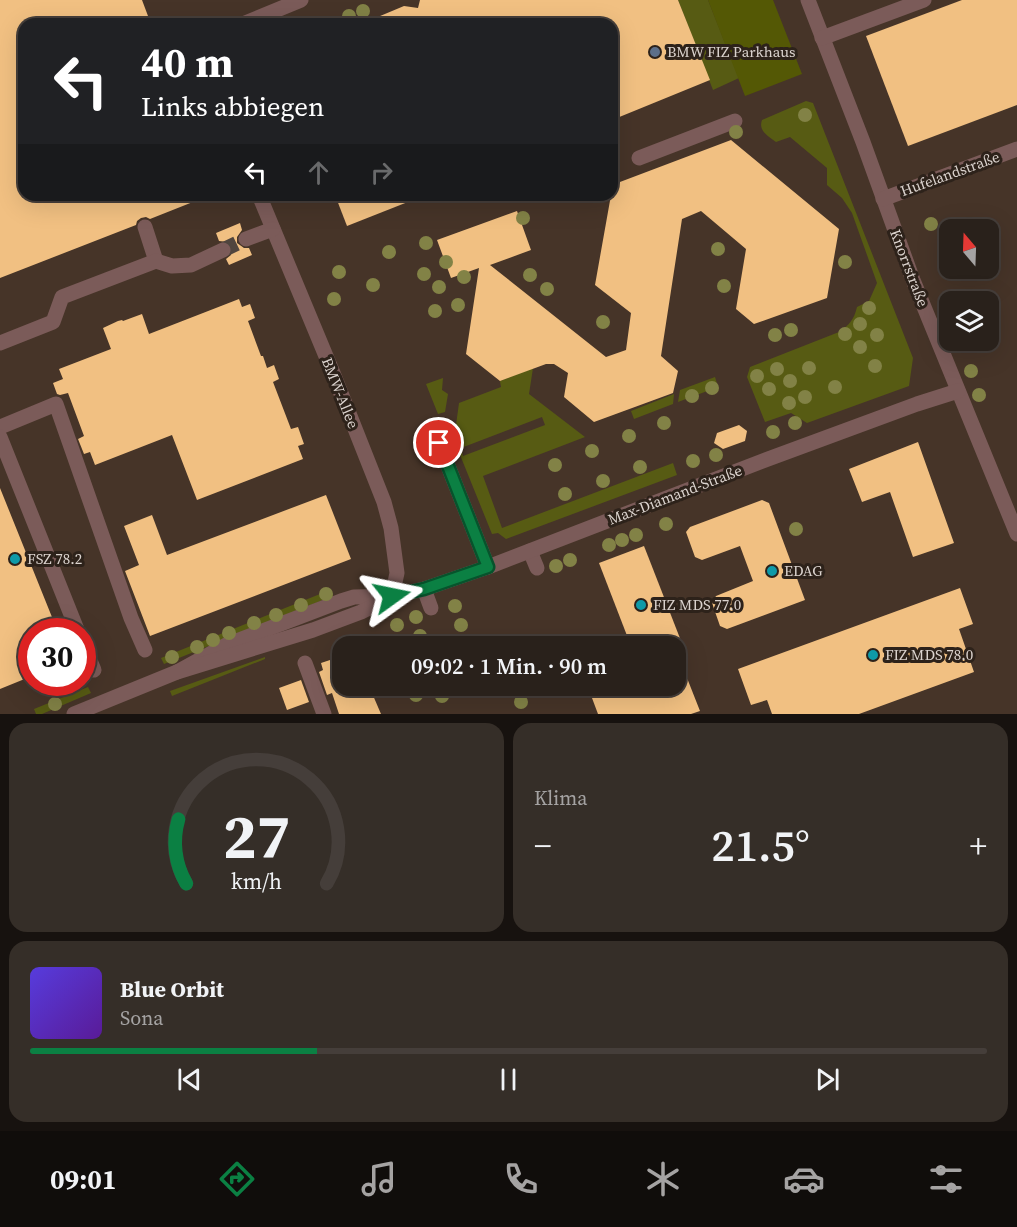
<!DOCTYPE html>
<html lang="de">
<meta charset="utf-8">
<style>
body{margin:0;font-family:"Source Serif 4",serif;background:#352e28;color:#f1f3f6;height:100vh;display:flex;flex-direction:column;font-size:22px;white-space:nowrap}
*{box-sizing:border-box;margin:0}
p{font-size:20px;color:#a5a3a3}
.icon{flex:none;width:33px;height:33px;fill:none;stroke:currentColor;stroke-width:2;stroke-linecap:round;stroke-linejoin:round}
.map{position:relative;height:714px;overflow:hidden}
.sheet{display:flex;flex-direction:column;gap:9px;padding:9px;background:#17120f;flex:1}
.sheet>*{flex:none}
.banner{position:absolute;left:18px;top:18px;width:600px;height:183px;border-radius:18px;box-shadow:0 6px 24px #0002,0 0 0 2px #453e3a;background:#202124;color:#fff;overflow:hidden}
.needle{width:39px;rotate:341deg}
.buttons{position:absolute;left:939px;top:219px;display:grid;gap:12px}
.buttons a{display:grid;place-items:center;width:60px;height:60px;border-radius:12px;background:#29211b;box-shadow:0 6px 24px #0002,0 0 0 2px #453e3a;font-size:30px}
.speed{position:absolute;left:18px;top:618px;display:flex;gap:12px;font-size:30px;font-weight:700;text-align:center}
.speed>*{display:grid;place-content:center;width:78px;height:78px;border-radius:50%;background:#29211b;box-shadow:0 6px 24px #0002,0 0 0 2px #453e3a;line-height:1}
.speed .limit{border:9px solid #d22;background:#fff;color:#111}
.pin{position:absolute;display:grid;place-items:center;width:51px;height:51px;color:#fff;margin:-26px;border:3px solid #fff;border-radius:50%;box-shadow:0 2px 6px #0007}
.me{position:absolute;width:66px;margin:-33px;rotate:78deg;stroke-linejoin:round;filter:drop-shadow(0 0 4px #0008)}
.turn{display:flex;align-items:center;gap:21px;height:126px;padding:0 24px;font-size:27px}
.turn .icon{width:78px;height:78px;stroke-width:2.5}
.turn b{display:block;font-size:42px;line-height:51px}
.lanes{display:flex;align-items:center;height:57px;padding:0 24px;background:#0003;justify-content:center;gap:30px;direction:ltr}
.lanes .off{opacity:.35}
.big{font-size:45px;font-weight:600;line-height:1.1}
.sheet .tile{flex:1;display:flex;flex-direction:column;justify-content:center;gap:9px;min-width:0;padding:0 21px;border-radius:18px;background:#352e28}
.sheet .dial{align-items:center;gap:0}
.dial svg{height:156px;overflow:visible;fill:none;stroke:#453e3a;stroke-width:7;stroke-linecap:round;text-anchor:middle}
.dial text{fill:#f1f3f6;stroke:none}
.song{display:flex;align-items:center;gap:18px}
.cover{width:72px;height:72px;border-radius:9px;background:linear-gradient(135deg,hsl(250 70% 55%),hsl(270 70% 35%))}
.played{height:6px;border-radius:3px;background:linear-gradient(90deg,#0b8043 30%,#453e3a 30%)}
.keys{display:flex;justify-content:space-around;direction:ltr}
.heat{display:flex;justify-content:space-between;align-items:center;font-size:33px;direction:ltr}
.sheet .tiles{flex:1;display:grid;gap:9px;grid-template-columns:1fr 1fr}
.tile:last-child{grid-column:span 2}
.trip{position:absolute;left:332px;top:636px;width:354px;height:60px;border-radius:18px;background:#29211b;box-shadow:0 6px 24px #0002,0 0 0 2px #453e3a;font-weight:600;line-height:60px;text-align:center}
.dock{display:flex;height:96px;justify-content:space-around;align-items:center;background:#100d0b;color:#a5a3a3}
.dock .icon{width:42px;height:42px}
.dock .current{color:#0b8043}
.dock b{font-size:27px;color:#f1f3f6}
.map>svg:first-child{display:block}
.built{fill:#463428;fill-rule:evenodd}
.green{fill:#575b13;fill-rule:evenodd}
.forest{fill:#545805}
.building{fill:#f1c082}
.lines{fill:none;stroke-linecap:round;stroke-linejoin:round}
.minor-tunnel{stroke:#50453e;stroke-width:15;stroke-dasharray:15 8;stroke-linecap:butt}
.minor{stroke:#7b5b59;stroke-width:15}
.tree{fill:#828246}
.route-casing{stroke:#07532c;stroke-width:15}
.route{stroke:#0b8043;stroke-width:10}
.service-dot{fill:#5c6f8a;stroke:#2d221a;stroke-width:2}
.culture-dot{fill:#0f9aa8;stroke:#2d221a;stroke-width:2}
.labels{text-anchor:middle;stroke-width:6;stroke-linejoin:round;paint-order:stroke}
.poi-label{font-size:15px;fill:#dbd3ce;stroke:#2d221a;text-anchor:start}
.street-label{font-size:15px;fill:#dbd3ce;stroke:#2d221a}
</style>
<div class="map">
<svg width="1017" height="714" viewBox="0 0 1017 714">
<rect width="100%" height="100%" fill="#372c24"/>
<!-- built -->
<path class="built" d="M0,0H1017V714H0ZM24,24H612V195H24ZM950,230H988V268H950ZM950,302H988V340H950ZM32,632H82V682H32ZM342,646H675V686H342Z"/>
<!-- green -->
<g class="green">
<polygon points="678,0 708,0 739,78 713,90"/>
<path d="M806,101L813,103L913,358L909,386L807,423L791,413L765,422L747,377L750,367L839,332C849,325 854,320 857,307L869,301L877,283L852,213L842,198L827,185V168L790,137L776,142C768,136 758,131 762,120Z"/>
<path d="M533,368L529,394L585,437L483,476L502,528L673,463L677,475L506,539L498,533L492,534L454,440L459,403L501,387L500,381ZM542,417L545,425L463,456L461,448Z"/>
<polygon points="715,377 718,387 678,402 680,390"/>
<polygon points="443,378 442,390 448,394 445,412 438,414 426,384"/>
<polygon points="674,394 673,404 634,419 631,411"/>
<polygon points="330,590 333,596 164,664 161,658"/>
<polygon points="265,657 265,659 172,696 170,691"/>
<polygon points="88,687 91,693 42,714 36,714 34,709"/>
</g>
<!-- forest -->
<polygon class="forest" points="708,0 773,0 802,74 745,96"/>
<!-- building -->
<g class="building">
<polygon points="0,0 142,0 151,24 24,24 24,195 208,196 150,219 146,217 141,218 137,221 136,225 0,278"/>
<polygon points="420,0 678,0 710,80 612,120 612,24 361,24 404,6 418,8"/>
<polygon points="962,0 1017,0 1017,105 908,146 866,36"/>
<polygon points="731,140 839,229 827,298 754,324 736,309 746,249 701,211 682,219 661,356 678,371 673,393 594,422 564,397 568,373 554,364 546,364 500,381 466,354 479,268 451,278 437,240 517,211 531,250 490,265 606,357 626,350 631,313 595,285 611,195 612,195 612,185"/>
<polygon points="335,195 423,195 423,196 347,226"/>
<polygon points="240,223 242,230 237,237 237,243 244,248 249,248 252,255 229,265 226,259 231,255 232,246 228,242 219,241 216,233"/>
<polygon points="239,299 242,307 250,304 255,318 248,321 261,356 263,356 267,368 274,365 279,379 273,382 291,429 298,427 304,444 298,446 303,459 197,500 172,435 95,465 90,452 84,454 78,439 84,436 68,393 60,395 57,394 53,383 63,379 59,369 111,349 103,328 118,321 122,320 123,321 142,314 149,334"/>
<polygon points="739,425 747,431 745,441 723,449 714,443 717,433"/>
<polygon points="918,442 954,543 913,557 890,492 862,502 849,469"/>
<polygon points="0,488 58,632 32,632 32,676 0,689"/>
<polygon points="326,495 351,559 150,636 125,571 139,565 124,526 152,515 167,555"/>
<polygon points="762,500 769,503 805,600 727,629 720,626 712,603 716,596 753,581 740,546 702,560 695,557 686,532 690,527"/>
<polygon points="644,546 683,646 631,646 599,563"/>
<polygon points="960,588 973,624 959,629 974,672 859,714 772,714 767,700 751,705 738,669"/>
<polygon points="675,650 676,650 700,711 691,714 598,714 592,698 623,686 675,686"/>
<polygon points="342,656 342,686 369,686 381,714 339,714 332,693 327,695 319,672 323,670 321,663"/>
<polygon points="301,680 309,702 287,710 279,688"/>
</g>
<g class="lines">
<!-- minor-tunnel -->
<polyline class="minor-tunnel" points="223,250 246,239"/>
<!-- minor -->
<g class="minor">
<polyline points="808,0 863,142 913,280 1017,534"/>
<polyline points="243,24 301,0"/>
<polyline points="822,38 924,0"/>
<polyline points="639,158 735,121"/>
<polyline points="259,195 333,373 384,502 391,528 397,573 392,596"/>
<polyline points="883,199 1017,149"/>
<polyline points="145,227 156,261"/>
<polyline points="246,239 273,229"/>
<polyline points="0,343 53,322 62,297 156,261 172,266 191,265 223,250"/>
<polyline points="0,427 56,404 131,618 145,650"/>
<polyline points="0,437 78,632"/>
<polyline points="439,443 488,567"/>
<polyline points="530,551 537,568"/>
<polyline points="424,589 431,608"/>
<polyline points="82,642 94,670"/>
<polyline points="305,663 324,714"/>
<polyline points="177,672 226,645 341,601 354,597 392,596 424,589 488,567 768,459 917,404 958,391"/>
<polyline points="74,714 177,672 313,630 361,612 389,598"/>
</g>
</g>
<!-- trees -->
<g class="tree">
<circle cx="363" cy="11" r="7"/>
<circle cx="349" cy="16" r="7"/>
<circle cx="805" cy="115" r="7"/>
<circle cx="736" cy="132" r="7"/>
<circle cx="523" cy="218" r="7"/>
<circle cx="931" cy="224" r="7"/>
<circle cx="426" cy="243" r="7"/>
<circle cx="718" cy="249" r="7"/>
<circle cx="389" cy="252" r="7"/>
<circle cx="446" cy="262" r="7"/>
<circle cx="845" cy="262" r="7"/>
<circle cx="339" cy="272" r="7"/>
<circle cx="424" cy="274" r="7"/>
<circle cx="530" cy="275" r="7"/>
<circle cx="464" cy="277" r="7"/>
<circle cx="373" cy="285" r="7"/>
<circle cx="724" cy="286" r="7"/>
<circle cx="439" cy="287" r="7"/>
<circle cx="547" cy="289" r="7"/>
<circle cx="334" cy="299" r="7"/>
<circle cx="458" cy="305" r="7"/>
<circle cx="869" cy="308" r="7"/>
<circle cx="435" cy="311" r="7"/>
<circle cx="603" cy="322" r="7"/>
<circle cx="860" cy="324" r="7"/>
<circle cx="791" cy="330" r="7"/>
<circle cx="845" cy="334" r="7"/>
<circle cx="775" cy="335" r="7"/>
<circle cx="877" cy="335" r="7"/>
<circle cx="860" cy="347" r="7"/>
<circle cx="875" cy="366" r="7"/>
<circle cx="809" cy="368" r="7"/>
<circle cx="777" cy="369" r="7"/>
<circle cx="971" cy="371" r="7"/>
<circle cx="757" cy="376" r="7"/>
<circle cx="790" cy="381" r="7"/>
<circle cx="835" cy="387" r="7"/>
<circle cx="712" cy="388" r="7"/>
<circle cx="769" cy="389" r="7"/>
<circle cx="979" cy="395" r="7"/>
<circle cx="692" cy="396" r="7"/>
<circle cx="805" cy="397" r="7"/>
<circle cx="789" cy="403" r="7"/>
<circle cx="664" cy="423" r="7"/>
<circle cx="795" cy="423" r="7"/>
<circle cx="773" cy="432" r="7"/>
<circle cx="629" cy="436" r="7"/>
<circle cx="592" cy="451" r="7"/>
<circle cx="716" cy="455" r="7"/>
<circle cx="693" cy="461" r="7"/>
<circle cx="555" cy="465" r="7"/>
<circle cx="640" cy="467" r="7"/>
<circle cx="603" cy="481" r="7"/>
<circle cx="565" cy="494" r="7"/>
<circle cx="666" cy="524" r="7"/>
<circle cx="796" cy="529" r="7"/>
<circle cx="636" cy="535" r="7"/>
<circle cx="622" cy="540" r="7"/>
<circle cx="609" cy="545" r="7"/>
<circle cx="570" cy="560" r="7"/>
<circle cx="556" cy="566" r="7"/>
<circle cx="326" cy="594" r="7"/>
<circle cx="301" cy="605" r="7"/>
<circle cx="455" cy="606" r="7"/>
<circle cx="276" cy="615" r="7"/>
<circle cx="416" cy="617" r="7"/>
<circle cx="254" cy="623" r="7"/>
<circle cx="397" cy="625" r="7"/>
<circle cx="461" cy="625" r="7"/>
<circle cx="229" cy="633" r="7"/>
<circle cx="420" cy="636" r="7"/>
<circle cx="213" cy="640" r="7"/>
<circle cx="197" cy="647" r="7"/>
<circle cx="172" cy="657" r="7"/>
<circle cx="416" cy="695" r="7"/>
<circle cx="442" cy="696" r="7"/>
<circle cx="521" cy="702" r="7"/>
<circle cx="55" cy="704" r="7"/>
</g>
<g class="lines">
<!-- route casing -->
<g class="route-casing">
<polyline id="route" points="392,596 424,589 488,567 439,443"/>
</g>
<!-- route -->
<use href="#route" class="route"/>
</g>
<!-- markers -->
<circle class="service-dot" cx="655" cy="52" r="6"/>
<g class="culture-dot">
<circle cx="15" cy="559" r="6"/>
<circle cx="772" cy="571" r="6"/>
<circle cx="641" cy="605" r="6"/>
<circle cx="873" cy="655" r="6"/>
</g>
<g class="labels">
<!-- poi labels -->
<g class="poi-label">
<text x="667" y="57">BMW FIZ Parkhaus</text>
<text x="27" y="564">FSZ 78.2</text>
<text x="784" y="576">EDAG</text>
<text x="653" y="610">FIZ MDS 77.0</text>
<text x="885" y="660">FIZ MDS 78.0</text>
</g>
<!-- street labels -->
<g class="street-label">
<text transform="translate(950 174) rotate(-20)" y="5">Hufelandstraße</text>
<text transform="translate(909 268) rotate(69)" y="5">Knorrstraße</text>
<text transform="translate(340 393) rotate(68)" y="5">BMW-Allee</text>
<text transform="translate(675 495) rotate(-21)" y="5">Max-Diamand-Straße</text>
</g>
</g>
</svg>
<div class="buttons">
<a><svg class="needle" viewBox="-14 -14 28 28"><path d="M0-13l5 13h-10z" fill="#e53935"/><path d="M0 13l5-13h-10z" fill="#a5a3a3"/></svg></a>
<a><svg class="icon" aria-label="layers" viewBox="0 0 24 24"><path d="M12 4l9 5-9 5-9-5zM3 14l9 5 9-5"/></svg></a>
</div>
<div class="speed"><div class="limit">30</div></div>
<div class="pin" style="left:439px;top:443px;background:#d93025"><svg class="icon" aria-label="arrive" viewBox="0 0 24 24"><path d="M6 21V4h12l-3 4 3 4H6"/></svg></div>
<svg class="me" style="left:392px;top:596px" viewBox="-20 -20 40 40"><path d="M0-17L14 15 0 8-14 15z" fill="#0b8043" stroke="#fff" stroke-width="4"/></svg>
<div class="trip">09:02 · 1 Min. · 90 m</div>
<div class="banner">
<div class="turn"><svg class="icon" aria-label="left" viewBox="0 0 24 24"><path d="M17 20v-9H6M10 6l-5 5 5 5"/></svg><div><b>40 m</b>Links abbiegen</div></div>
<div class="lanes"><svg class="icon" aria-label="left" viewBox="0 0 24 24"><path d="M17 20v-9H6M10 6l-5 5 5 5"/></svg><svg class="icon off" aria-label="ahead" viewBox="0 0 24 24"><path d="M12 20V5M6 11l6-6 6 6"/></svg><svg class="icon off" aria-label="right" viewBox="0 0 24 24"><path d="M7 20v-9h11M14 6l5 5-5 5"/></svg></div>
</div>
</div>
<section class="sheet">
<div class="tiles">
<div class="tile dial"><svg viewBox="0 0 100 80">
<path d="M14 69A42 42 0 1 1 86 69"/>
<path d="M14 69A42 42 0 0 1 10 36" stroke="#0b8043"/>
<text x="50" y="56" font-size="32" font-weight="700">27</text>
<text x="50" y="72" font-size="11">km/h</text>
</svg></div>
<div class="tile"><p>Klima</p>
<div class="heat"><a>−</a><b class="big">21.5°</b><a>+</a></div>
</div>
<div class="tile">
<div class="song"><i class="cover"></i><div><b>Blue Orbit</b><p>Sona</p></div></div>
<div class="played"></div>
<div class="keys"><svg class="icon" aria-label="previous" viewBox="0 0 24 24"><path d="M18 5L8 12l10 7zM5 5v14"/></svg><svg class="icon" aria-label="pause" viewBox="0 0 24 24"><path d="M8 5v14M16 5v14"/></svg><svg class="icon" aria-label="next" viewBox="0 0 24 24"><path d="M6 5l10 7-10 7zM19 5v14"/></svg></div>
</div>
</div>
</section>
<nav class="dock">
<b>09:01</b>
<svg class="icon current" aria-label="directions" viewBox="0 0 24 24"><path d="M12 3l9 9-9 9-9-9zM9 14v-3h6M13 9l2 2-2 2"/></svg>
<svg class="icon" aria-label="music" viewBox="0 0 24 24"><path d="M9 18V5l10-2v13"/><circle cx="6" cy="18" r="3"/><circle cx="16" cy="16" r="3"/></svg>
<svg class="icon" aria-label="phone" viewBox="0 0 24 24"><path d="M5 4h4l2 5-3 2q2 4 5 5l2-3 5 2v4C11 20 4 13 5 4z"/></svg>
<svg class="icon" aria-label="climate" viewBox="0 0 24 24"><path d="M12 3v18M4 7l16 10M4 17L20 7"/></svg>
<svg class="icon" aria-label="car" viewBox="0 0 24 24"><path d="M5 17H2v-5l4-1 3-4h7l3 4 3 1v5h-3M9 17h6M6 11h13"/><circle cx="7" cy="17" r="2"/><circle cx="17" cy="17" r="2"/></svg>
<svg class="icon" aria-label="filters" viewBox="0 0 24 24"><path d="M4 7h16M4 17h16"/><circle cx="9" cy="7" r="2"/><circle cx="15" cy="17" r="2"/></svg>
</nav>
